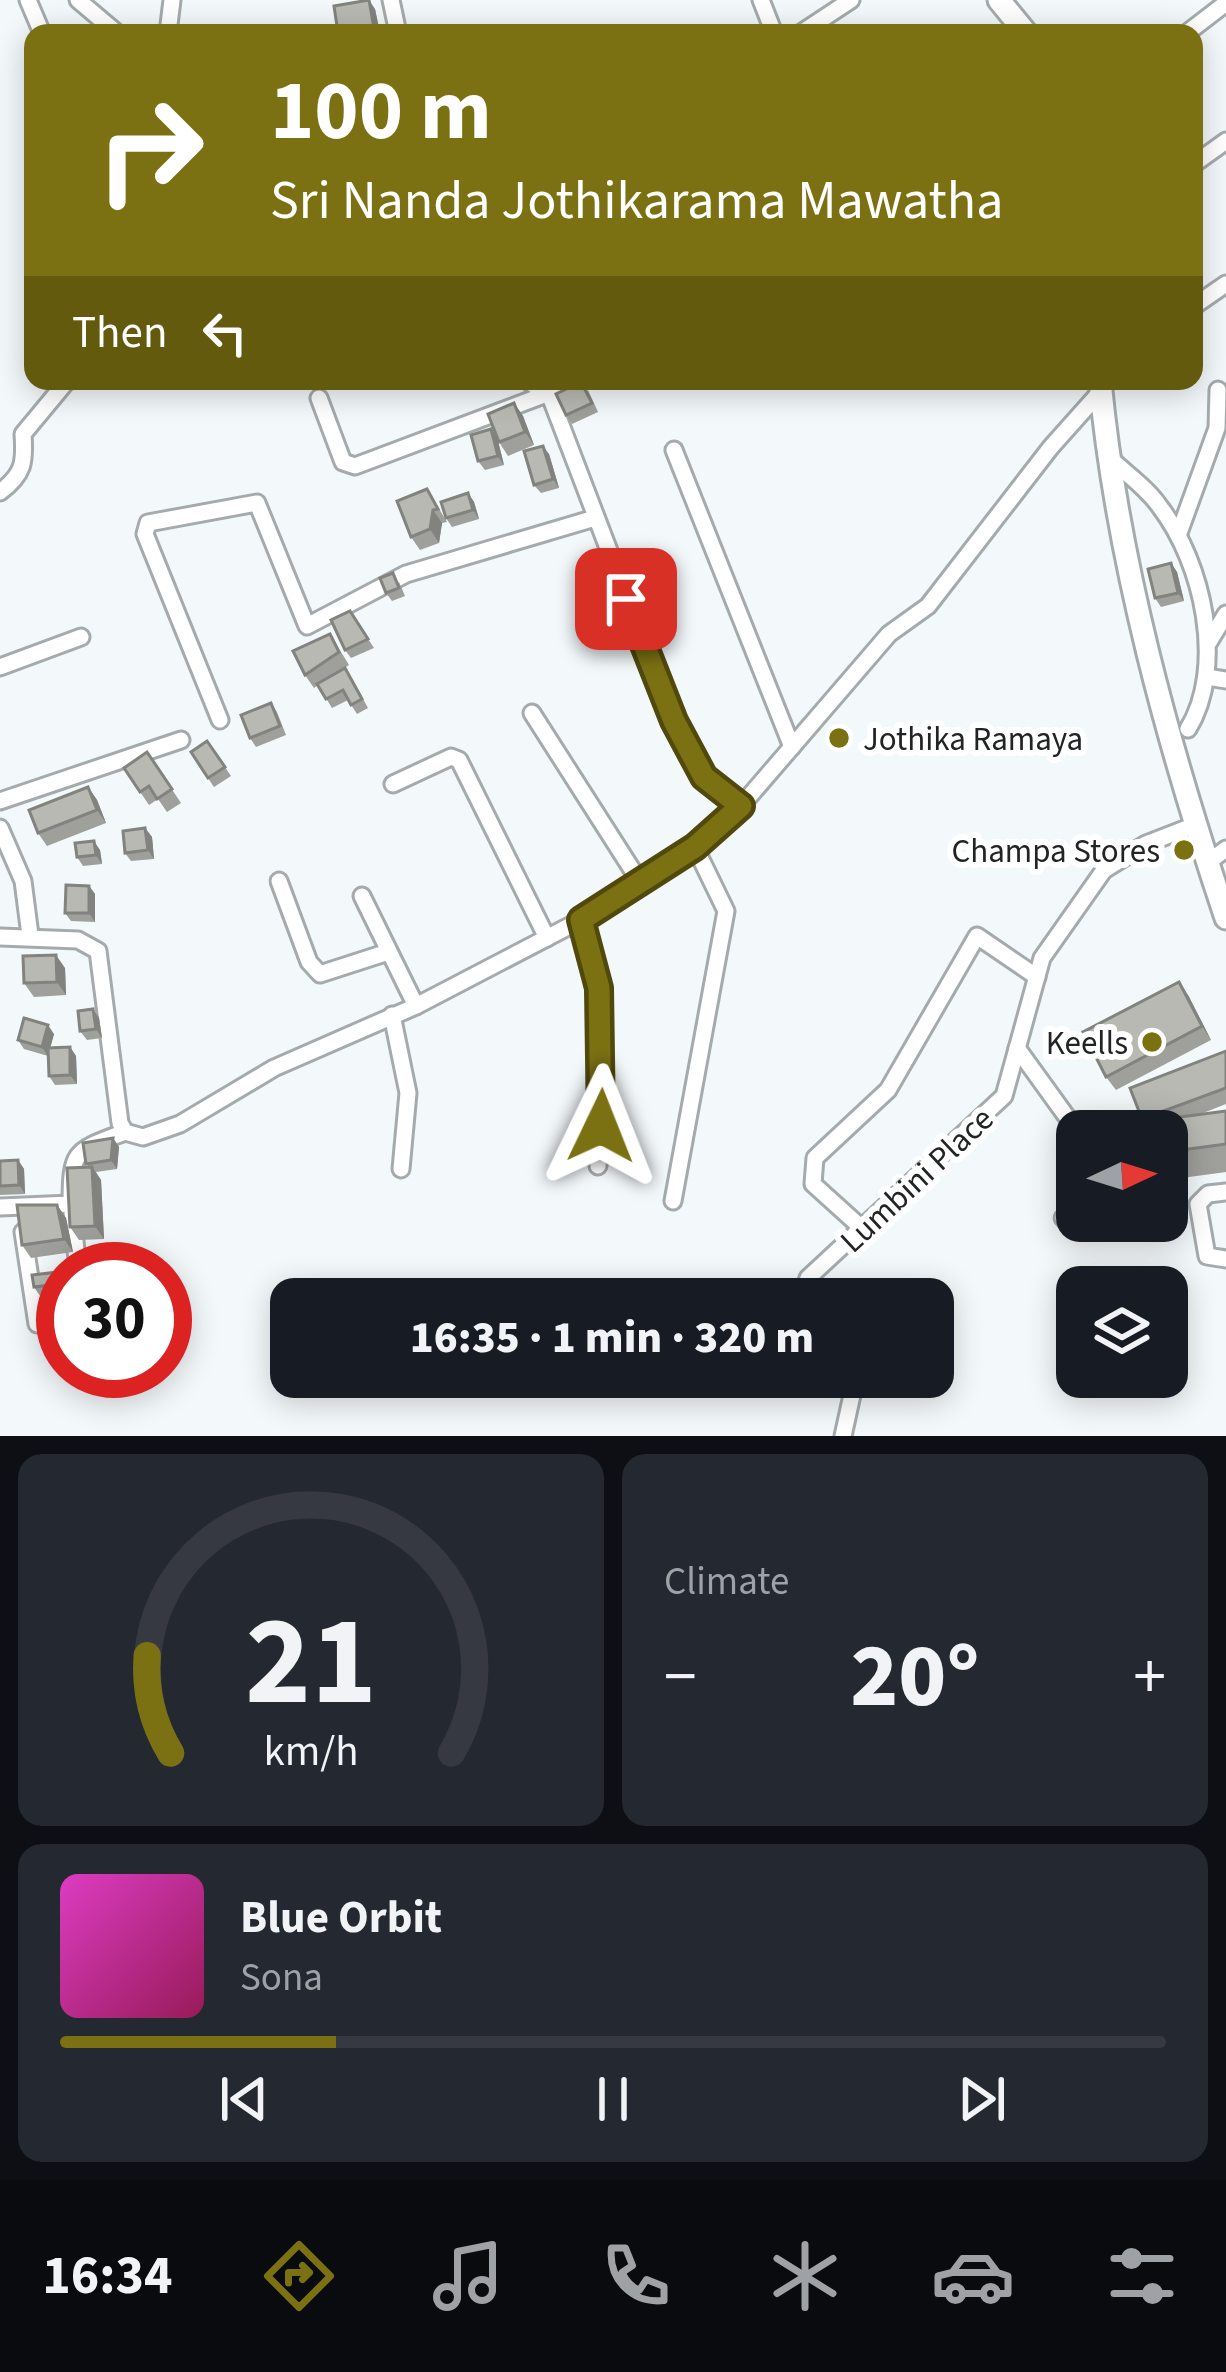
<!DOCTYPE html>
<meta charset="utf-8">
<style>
body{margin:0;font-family:"Source Sans 3",sans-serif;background:#242831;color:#f1f3f6;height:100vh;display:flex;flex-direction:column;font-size:45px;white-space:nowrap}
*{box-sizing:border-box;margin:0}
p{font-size:39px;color:#9ea1a6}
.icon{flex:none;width:66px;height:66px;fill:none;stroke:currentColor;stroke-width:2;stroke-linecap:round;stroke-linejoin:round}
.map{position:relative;height:1436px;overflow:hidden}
.side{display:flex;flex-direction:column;gap:18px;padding:18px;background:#0d0f14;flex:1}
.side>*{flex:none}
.guide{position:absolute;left:24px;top:24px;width:1179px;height:366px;border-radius:24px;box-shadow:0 6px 30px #0003;background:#7c7112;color:#fff;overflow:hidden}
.needle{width:78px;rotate:86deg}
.tools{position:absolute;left:1056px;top:1110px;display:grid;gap:24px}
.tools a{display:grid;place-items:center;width:132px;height:132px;border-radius:24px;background:#171b24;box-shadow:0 6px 30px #0003;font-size:60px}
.speed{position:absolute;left:36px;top:1242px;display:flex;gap:24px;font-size:60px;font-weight:700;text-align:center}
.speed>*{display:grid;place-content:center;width:156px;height:156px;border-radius:50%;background:#171b24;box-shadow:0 6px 30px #0003;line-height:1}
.speed .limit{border:18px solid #d22;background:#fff;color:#111}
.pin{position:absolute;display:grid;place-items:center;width:102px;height:102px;color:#fff;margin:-51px;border-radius:24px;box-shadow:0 6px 18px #0006}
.me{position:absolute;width:132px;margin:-66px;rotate:2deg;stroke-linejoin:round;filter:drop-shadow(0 0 9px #0008)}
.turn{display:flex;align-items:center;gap:42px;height:252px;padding:0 48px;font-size:54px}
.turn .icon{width:156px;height:156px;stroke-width:2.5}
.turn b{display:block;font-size:84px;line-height:102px}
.then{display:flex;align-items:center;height:114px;padding:0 48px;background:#0003;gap:24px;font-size:45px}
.big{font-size:90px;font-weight:800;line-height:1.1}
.side .tile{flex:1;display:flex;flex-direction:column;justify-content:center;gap:18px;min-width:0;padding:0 42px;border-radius:24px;background:#242831}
.side .dial{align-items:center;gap:0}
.dial svg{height:312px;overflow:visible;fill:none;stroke:#363941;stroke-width:7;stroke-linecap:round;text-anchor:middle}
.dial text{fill:#f1f3f6;stroke:none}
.song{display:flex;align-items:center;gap:36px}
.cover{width:144px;height:144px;border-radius:18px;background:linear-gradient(135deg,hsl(310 70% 55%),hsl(330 70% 35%))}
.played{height:12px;border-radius:6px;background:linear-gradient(90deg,#7c7112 25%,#363941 25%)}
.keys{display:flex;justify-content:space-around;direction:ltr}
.heat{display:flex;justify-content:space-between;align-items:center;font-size:66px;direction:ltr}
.side .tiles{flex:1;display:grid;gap:18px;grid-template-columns:1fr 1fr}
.tile:last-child{grid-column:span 2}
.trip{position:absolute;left:270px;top:1278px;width:684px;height:120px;border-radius:24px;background:#171b24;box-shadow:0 6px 30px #0003;font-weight:800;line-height:120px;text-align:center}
.tabs{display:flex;height:192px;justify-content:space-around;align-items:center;background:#090b0e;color:#9ea1a6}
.tabs .icon{width:84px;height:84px}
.tabs .current{color:#7c7112}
.tabs b{font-size:54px;color:#f1f3f6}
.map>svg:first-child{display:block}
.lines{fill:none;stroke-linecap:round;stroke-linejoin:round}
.minor-casing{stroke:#a5aaad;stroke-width:21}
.secondary-casing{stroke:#a5aaad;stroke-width:27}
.minor{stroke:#fff;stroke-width:15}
.secondary{stroke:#fff;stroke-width:21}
.wall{fill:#9f9f9b}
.shaded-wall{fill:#82827e}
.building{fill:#b9b9b4;stroke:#82827e;stroke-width:3}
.route-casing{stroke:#51490c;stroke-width:30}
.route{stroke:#7c7112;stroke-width:21}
.poi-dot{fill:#7c7112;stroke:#fff;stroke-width:4.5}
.labels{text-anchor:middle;stroke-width:12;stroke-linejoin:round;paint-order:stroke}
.poi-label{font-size:33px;fill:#212324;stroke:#fff;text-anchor:end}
.street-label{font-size:33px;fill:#212324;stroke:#fff}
</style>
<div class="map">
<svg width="1226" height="1436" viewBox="0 0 1226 1436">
<rect width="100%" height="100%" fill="#f3f8fb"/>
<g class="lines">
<!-- minor casing -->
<g class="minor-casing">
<g id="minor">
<polyline points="28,0 42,33"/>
<polyline points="78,0 117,33"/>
<polyline points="391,0 398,33"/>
<polyline points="761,0 774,33"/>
<polyline points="168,33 172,0"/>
<polyline points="801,33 851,0"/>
<polyline points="1187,33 1226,3"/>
<polyline points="1194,164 1226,141"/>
<polyline points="1194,306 1226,284"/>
<polyline points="528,381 550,396 674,721 704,777 741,806"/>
<polyline points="319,398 343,462 355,466 581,381"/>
<polyline points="674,450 792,747"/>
<path d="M1113,461C1128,475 1148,489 1160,507C1203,563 1226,667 1188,729"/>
<path d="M0,492C24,474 25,462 23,434L67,381"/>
<polyline points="1179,533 1217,428 1218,390"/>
<polyline points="1209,642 1226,614"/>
<polyline points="0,667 81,637"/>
<polyline points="1207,677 1226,680"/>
<polyline points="532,713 640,882"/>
<polyline points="220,720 145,534 148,523 257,503 307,626 406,574 595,518"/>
<polyline points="393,784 451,757 459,760 547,938"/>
<polyline points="0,801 181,740"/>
<polyline points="0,828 23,881 30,935"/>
<polyline points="1207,863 1226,849"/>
<polyline points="279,881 309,962 320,974 385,953"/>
<polyline points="362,896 416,1006"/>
<path d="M581,920C603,1003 603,1081 598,1166"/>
<polyline points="0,937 78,940 98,951 120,1123 125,1132 143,1137 180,1124 274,1068 416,1006 581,920 695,847 741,806 889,634 928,606 1051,447 1101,391"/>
<polyline points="392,1015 408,1093 401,1169"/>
<polyline points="1017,1048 1077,1131"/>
<polyline points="1226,1192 1208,1194 1198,1204 1207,1256 1226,1259"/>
<polyline points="673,1201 726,911 695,847"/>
<path d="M0,1207L71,1204C71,1149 75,1151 125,1132"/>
<polyline points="72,1213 78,1269"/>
<polyline points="1063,1218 1077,1216"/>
<polyline points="865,1231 813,1184 815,1158 888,1090 977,936 1037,977"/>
<polyline points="23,1232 37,1324"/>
<polyline points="814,1299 805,1287 808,1278 1004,1096 1042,958 1104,870 1146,844 1195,825"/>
<polyline points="843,1436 856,1377"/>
</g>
</g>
<!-- secondary casing -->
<g class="secondary-casing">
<g id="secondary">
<polyline points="999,0 1026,33"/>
<path d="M1100,381C1117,561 1169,748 1226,918"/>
</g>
</g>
<!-- minor -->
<use href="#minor" class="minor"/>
<!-- secondary -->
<use href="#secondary" class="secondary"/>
</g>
<!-- wall -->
<g class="wall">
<polygon points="375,9 380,33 338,33"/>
<polygon points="588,390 598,412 572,424 566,415"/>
<polygon points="514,403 523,416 534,445 508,456 499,442"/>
<polygon points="491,429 497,437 504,465 485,470 478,461"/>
<polygon points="549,454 559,488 541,493 534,485"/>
<polygon points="427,489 447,522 442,523 439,543 420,550 411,537"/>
<polygon points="468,493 474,502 479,519 452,527 446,518"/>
<polygon points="1171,563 1177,572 1184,601 1161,607 1155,598"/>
<polygon points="399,582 405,596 392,601 386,593"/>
<polygon points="350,611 374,648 351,658 345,650"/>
<polygon points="330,634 349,665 338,672 351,677 368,708 357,714 348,700 332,708 318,685 314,688 305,675"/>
<polygon points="271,703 277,712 286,735 256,747 250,738"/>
<polygon points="207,741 231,776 214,787 208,778"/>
<polygon points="147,752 181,803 167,812 158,799 149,805 124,768"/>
<polygon points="88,787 97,800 106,823 47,846 38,833"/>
<polygon points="145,828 152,837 154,859 131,861 125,853"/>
<polygon points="100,850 102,864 83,866 77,857"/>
<polygon points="89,886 95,894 95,922 71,921 65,913"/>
<polygon points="65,968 66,995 34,997 24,983"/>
<polygon points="1188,995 1211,1040 1116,1090 1106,1077"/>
<polygon points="93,1009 99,1018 102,1038 87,1040 80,1031"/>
<polygon points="54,1034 50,1048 70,1047 76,1056 77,1084 55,1085 49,1076 48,1056 24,1049 18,1040"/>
<polygon points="1226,1051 1226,1104 1198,1115 1226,1111 1226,1172 1167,1180 1167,1131 1144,1122 1142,1119"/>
<polygon points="113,1138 119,1147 117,1169 96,1172 101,1180 104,1239 79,1240 70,1227 89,1167 86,1164"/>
<polygon points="18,1160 24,1169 25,1194 0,1195 0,1161"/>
<polygon points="57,1205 66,1218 73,1252 31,1258 22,1245"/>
<polygon points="63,1279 63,1293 40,1296 34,1287"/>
</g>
<!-- shaded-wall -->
<g class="shaded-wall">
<polygon points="369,0 375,9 380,33 374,28"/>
<polygon points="514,403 523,416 534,445 525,432"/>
<polygon points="491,429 497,437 504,465 498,456"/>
<polygon points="543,446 549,454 559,488 553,479"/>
<polygon points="468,493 474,502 479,519 473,510"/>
<polygon points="433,510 442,523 439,543 430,529"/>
<polygon points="1171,563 1177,572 1184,601 1178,593"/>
<polygon points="88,787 97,800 106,823 97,810"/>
<polygon points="145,828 152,837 154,859 148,850"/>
<polygon points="94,841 100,850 102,864 96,855"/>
<polygon points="89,886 95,894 95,922 89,913"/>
<polygon points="56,955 65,968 66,995 57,982"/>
<polygon points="1179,982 1188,995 1211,1040 1202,1026"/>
<polygon points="93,1009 99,1018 102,1038 96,1029"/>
<polygon points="48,1025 54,1034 48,1056 42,1047"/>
<polygon points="70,1047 76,1056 77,1084 70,1075"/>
<polygon points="113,1138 119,1147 117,1169 111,1160"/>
<polygon points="18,1160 24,1169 25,1194 19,1185"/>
<polygon points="92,1167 101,1180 104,1239 95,1226"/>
<polygon points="57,1205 66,1218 73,1252 64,1239"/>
</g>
<!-- building -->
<g class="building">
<polygon points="369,0 374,28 338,33 334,6"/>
<polygon points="581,382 592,403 566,415 556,394"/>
<polygon points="514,403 525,432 499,442 488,414"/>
<polygon points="491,429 498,456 478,461 471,435"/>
<polygon points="543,446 553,479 534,485 524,451"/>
<polygon points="427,489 438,509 433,510 430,529 411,537 397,501"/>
<polygon points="468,493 473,510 446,518 441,502"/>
<polygon points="1171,563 1178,593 1155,598 1148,569"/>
<polygon points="393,573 399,588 386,593 380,578"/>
<polygon points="350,611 368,639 345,650 331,620"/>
<polygon points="330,634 339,652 305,675 293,651"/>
<polygon points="345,668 362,699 351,705 343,690 326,699 317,684"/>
<polygon points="271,703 280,726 250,738 241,715"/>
<polygon points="207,741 225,767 208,778 191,752"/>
<polygon points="147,752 172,789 157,799 149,786 140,792 124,768"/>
<polygon points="88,787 97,810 38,833 29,810"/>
<polygon points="145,828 148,850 125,853 123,831"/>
<polygon points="94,841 96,855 77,857 75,843"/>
<polygon points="66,885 89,886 89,913 65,913"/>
<polygon points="56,955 57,982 24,983 23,956"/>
<polygon points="1179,982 1202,1026 1106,1077 1083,1032"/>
<polygon points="93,1009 96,1029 80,1031 78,1011"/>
<polygon points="24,1018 48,1025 42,1047 18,1040"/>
<polygon points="70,1047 70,1075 49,1076 48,1048"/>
<polygon points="1226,1051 1226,1088 1142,1119 1130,1088"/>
<polygon points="1226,1111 1226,1144 1167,1152 1167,1131 1143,1131 1142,1122"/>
<polygon points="113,1138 111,1160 86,1164 83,1143"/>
<polygon points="18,1160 19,1185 0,1186 0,1161"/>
<polygon points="92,1167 95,1226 70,1227 67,1168"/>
<polygon points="17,1205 57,1205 64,1239 22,1245"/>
<polygon points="58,1272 59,1284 34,1287 32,1275"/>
</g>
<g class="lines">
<!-- route casing -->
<g class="route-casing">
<polyline id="route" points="601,1126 599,988 581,920 695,847 741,806 704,777 674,721 626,599"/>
</g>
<!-- route -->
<use href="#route" class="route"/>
</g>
<!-- markers -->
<g class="poi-dot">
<circle cx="839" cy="738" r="12"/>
<circle cx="1184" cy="850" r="12"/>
<circle cx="1152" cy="1042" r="12"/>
</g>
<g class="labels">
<!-- poi labels -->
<g class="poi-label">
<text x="863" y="750" text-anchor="start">Jothika Ramaya</text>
<text x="1160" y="862">Champa Stores</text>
<text x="1128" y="1054">Keells</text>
</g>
<!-- street labels -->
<g class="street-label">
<text transform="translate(916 1179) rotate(-43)" y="12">Lumbini Place</text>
</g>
</g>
</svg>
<div class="tools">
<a><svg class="needle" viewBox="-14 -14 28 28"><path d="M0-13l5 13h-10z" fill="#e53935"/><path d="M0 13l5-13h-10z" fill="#9ea1a6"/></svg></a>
<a><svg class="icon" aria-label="layers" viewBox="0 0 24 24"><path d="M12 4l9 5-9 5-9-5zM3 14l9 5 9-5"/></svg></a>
</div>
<div class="speed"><div class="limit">30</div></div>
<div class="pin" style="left:626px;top:599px;background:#d93025"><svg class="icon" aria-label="arrive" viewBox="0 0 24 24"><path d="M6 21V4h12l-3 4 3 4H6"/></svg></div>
<svg class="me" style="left:601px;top:1126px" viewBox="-20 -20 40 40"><path d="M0-17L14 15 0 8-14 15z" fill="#7c7112" stroke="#fff" stroke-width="4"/></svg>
<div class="trip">16:35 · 1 min · 320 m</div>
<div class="guide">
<div class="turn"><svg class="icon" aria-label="right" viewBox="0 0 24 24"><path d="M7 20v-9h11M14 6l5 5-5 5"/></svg><div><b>100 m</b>Sri Nanda Jothikarama Mawatha</div></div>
<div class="then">Then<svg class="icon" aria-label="left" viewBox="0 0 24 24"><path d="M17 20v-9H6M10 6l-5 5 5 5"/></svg></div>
</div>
</div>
<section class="side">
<div class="tiles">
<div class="tile dial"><svg viewBox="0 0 100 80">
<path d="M14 69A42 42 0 1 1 86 69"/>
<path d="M14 69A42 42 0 0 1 8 44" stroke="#7c7112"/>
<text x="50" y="56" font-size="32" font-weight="700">21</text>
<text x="50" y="72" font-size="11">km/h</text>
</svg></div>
<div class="tile"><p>Climate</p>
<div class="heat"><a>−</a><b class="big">20°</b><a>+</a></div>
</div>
<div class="tile">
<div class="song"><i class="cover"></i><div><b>Blue Orbit</b><p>Sona</p></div></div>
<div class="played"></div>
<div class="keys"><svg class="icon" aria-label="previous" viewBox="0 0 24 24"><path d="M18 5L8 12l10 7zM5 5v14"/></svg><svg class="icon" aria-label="pause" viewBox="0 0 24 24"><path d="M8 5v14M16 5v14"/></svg><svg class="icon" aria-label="next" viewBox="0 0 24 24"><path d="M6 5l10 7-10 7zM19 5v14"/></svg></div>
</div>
</div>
</section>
<nav class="tabs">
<b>16:34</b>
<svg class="icon current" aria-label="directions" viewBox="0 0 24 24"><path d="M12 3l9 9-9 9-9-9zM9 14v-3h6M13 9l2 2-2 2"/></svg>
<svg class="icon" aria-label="music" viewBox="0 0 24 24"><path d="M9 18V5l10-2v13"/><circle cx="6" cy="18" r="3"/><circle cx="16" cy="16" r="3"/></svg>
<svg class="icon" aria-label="phone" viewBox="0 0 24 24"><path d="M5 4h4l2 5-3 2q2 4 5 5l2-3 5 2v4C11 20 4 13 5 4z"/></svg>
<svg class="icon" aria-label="climate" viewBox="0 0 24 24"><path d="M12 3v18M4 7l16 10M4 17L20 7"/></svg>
<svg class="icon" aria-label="car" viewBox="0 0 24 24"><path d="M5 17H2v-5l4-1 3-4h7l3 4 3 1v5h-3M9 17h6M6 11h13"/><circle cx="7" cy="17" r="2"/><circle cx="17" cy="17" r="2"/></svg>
<svg class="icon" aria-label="filters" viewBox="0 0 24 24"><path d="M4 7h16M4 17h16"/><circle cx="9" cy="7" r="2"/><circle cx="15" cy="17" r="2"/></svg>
</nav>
